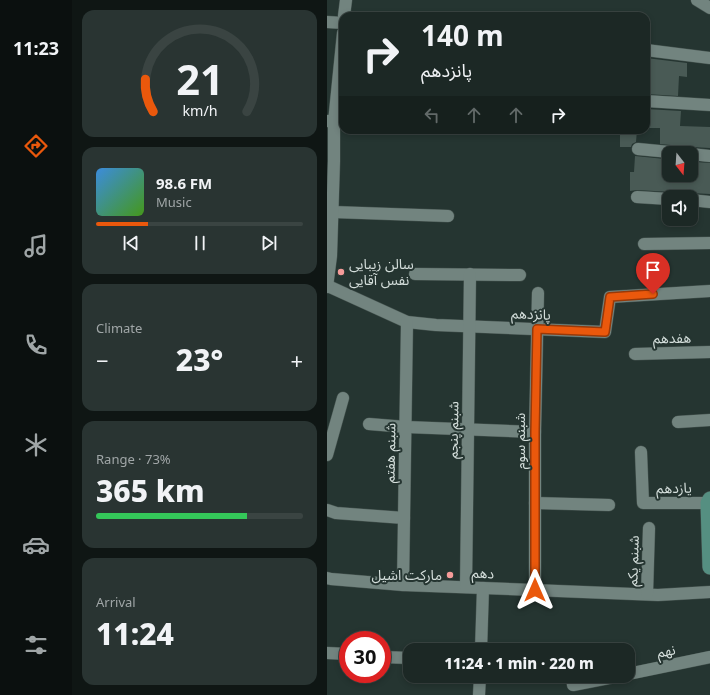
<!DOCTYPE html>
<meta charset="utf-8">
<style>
body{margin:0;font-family:"Noto Sans","Noto Sans Arabic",sans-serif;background:#293432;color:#f1f3f6;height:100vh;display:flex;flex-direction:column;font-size:15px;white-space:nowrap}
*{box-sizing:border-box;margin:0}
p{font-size:13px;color:#a0a6a7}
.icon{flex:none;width:22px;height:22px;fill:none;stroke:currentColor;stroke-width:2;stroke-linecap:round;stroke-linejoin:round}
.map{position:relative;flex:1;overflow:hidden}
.drawer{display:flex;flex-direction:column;gap:10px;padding:10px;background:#0f1614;width:255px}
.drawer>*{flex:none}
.guide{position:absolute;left:12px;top:12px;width:311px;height:122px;border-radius:12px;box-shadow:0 2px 6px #0003,0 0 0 1px #3a4442;background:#1c2825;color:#f1f3f6;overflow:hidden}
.needle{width:26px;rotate:163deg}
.tools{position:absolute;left:335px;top:146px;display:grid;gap:8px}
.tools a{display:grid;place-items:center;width:36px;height:36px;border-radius:8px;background:#1c2825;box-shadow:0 2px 6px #0003,0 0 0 1px #3a4442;font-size:20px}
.speed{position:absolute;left:12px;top:631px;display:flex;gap:8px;font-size:20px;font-weight:700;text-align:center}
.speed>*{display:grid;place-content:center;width:52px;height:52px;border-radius:50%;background:#1c2825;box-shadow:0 2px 6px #0003,0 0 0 1px #3a4442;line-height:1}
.speed .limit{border:6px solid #d22;background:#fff;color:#111}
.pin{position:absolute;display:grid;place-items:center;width:34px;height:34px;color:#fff;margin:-41px -17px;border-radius:50% 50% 50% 0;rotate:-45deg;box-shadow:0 0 4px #0007}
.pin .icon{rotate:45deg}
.me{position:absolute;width:44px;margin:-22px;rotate:0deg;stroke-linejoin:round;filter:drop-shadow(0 0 3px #0008)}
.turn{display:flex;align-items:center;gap:14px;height:84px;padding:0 16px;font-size:18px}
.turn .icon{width:52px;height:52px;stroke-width:2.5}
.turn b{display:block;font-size:28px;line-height:34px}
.lanes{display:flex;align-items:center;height:38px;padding:0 16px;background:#0003;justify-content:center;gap:20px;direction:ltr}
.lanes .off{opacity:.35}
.big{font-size:30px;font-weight:800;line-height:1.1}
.drawer .card{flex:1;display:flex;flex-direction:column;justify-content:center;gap:6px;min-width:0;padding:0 14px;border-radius:12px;background:#293432}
.drawer .dial{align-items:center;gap:0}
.dial svg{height:104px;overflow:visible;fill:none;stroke:#3a4442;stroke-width:7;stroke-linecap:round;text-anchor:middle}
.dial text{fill:#f1f3f6;stroke:none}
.song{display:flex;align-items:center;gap:12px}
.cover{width:48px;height:48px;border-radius:6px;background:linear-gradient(135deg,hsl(210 70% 55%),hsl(100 70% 35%))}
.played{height:4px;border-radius:2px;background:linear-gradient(90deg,#ea580c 25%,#3a4442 25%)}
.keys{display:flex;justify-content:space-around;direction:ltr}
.heat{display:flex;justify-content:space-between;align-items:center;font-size:22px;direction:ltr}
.charge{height:6px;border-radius:3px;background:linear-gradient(90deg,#34c759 73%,#3a4442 0)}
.trip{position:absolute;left:76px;top:643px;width:232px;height:40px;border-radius:12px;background:#1c2825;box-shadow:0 2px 6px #0003,0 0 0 1px #3a4442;font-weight:800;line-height:40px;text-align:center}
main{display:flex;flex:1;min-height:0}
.menu{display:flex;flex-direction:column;width:72px;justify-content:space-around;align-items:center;background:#0b100f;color:#a0a6a7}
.menu .icon{width:28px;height:28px}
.menu .active{color:#ea580c}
.menu b{font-size:18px;color:#f1f3f6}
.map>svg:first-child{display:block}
.building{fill:#495a55}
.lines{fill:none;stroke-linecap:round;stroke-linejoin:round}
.minor-casing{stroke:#45534f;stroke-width:13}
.major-casing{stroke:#45534f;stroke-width:16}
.minor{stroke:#72847f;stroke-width:12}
.major{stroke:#558f81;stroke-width:15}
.route-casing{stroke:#983908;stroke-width:10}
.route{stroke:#ea580c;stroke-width:7}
.poi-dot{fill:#f59b99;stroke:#253531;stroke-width:1.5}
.labels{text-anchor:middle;stroke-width:4;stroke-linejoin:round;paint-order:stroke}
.poi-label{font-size:14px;fill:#d4dedb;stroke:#253531;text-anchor:start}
.street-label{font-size:14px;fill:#d4dedb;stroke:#253531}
</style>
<main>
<nav class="menu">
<b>11:23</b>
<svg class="icon active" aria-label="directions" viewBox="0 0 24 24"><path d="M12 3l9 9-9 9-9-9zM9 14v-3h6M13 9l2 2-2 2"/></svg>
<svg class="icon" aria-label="music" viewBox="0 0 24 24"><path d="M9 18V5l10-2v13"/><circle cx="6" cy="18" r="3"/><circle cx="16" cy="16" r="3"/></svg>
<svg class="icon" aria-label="phone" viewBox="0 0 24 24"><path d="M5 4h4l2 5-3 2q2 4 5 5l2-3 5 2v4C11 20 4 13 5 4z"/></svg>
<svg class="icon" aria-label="climate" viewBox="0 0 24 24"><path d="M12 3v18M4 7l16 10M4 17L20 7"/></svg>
<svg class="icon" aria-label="car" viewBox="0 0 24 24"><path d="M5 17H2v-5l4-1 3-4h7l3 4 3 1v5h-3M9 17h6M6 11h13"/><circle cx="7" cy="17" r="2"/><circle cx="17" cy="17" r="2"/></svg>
<svg class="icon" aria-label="filters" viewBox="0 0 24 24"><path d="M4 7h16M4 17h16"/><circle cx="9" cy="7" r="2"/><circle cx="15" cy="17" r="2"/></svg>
</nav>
<section class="drawer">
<div class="card dial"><svg viewBox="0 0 100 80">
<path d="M14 69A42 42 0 1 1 86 69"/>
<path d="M14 69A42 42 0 0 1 8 44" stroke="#ea580c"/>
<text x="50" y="56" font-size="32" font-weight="700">21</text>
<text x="50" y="72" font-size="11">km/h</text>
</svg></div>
<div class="card">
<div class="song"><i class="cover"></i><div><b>98.6 FM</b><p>Music</p></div></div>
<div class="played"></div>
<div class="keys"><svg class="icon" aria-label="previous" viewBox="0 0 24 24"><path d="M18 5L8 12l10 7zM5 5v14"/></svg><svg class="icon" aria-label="pause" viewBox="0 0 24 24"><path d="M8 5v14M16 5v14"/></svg><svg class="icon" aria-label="next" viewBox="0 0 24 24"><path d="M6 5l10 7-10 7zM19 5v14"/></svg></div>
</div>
<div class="card"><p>Climate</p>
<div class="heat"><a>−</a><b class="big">23°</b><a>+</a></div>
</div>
<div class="card"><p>Range · 73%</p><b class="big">365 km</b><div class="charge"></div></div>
<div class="card"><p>Arrival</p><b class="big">11:24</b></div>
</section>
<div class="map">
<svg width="383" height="695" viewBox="0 0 383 695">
<rect width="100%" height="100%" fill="#253531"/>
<!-- building -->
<g class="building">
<polygon points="319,58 360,63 360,77 352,76 351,96 319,94"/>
<polygon points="319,109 354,111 353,126 383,127 383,148 365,147 358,148 354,146 333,144 333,128 319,128"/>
<polygon points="293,130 310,130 309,142 305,144 304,147 293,147"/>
<polygon points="308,156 338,159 337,173 342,173 342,175 364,175 364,174 369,174 369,162 383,163 383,194 345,192 310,190 303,191 303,172 307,172"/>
</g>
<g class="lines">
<!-- minor casing -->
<g class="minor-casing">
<g id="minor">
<polyline points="370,0 383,8"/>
<polyline points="17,16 19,0"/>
<polyline points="0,22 16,23"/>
<polyline points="319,50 383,58"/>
<polyline points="319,101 383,105"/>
<polyline points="0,121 7,122 16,33"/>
<polyline points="311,149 353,153"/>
<polyline points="364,154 383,156"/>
<polyline points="310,197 342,199"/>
<polyline points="364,200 383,202"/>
<polyline points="6,212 121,216"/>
<polyline points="317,244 383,243"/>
<polyline points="88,274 193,275"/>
<polyline points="1,286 80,322 109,325 278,332 283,297 383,291"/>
<polyline points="0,287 4,256 7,161 7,122 16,122"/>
<polyline points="308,354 383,352"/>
<polyline points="351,422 383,420"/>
<polyline points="42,424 79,427 208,432"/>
<polyline points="314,452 316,503 383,503"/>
<polyline points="0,455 16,398"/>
<polyline points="208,503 282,505"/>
<polyline points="0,510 9,513 77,518"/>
<polyline points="0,578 4,579 76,585 156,588 331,595 383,592"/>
<polyline points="76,585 80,322"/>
<polyline points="139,587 143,274"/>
<polyline points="208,590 208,432 211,293"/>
<polyline points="320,594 322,528"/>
<polyline points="154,650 156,588"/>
<polyline points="0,653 21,654"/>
<polyline points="55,657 83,658"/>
<polyline points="301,674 383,657"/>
<polyline points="245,676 246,685 292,676"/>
<polyline points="152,695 153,676"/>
</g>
</g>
<!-- major casing -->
<g class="major-casing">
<polyline id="major" points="383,499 381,503 383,567"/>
</g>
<!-- minor -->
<use href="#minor" class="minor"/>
<!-- major -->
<use href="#major" class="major"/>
</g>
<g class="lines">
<!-- route casing -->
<g class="route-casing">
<polyline id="route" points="208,590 208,432 210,329 278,332 283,297 326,294"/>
</g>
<!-- route -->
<use href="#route" class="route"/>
</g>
<!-- markers -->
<g class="poi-dot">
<circle cx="14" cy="272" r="4"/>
<circle cx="123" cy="575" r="4"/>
</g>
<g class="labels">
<!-- poi labels -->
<g class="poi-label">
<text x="22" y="269">سالن زیبایی<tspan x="22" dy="16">نفس آقایی</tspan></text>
<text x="115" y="580" text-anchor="end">مارکت اشیل</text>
</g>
<!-- street labels -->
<g class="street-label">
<text transform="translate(204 314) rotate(2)" y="5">پانزدهم</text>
<text transform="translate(345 338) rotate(-1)" y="5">هفدهم</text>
<text transform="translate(126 430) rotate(-89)" y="5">شبنم پنجم</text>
<text transform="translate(193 441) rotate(-90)" y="5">شبنم سوم</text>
<text transform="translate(63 453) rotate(-89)" y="5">شبنم هفتم</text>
<text transform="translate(347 488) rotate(-1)" y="5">یازدهم</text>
<text transform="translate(306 561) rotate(-88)" y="5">شبنم یکم</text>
<text transform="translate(156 573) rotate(3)" y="5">دهم</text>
<text transform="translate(339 651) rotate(-12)" y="5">نهم</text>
</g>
</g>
</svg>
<div class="tools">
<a><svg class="needle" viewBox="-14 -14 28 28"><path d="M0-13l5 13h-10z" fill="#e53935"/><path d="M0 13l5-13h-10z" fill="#a0a6a7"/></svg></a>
<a><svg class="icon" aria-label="sound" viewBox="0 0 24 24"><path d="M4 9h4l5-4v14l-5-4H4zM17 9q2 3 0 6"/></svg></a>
</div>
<div class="speed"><div class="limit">30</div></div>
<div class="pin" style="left:326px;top:294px;background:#d93025"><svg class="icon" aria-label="arrive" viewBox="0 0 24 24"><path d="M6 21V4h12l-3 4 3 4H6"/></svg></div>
<svg class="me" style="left:208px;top:590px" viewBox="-20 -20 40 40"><path d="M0-17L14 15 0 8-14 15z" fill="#ea580c" stroke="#fff" stroke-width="4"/></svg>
<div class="trip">11:24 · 1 min · 220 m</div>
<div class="guide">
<div class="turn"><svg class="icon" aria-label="right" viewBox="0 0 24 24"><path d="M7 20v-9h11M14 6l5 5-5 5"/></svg><div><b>140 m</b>پانزدهم</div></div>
<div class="lanes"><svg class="icon off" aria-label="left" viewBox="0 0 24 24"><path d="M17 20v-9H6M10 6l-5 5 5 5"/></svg><svg class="icon off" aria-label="ahead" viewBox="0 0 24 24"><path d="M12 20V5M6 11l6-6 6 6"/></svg><svg class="icon off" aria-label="ahead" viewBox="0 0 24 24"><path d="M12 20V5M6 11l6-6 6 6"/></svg><svg class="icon" aria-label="right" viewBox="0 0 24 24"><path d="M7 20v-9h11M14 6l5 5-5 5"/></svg></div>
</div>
</div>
</main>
